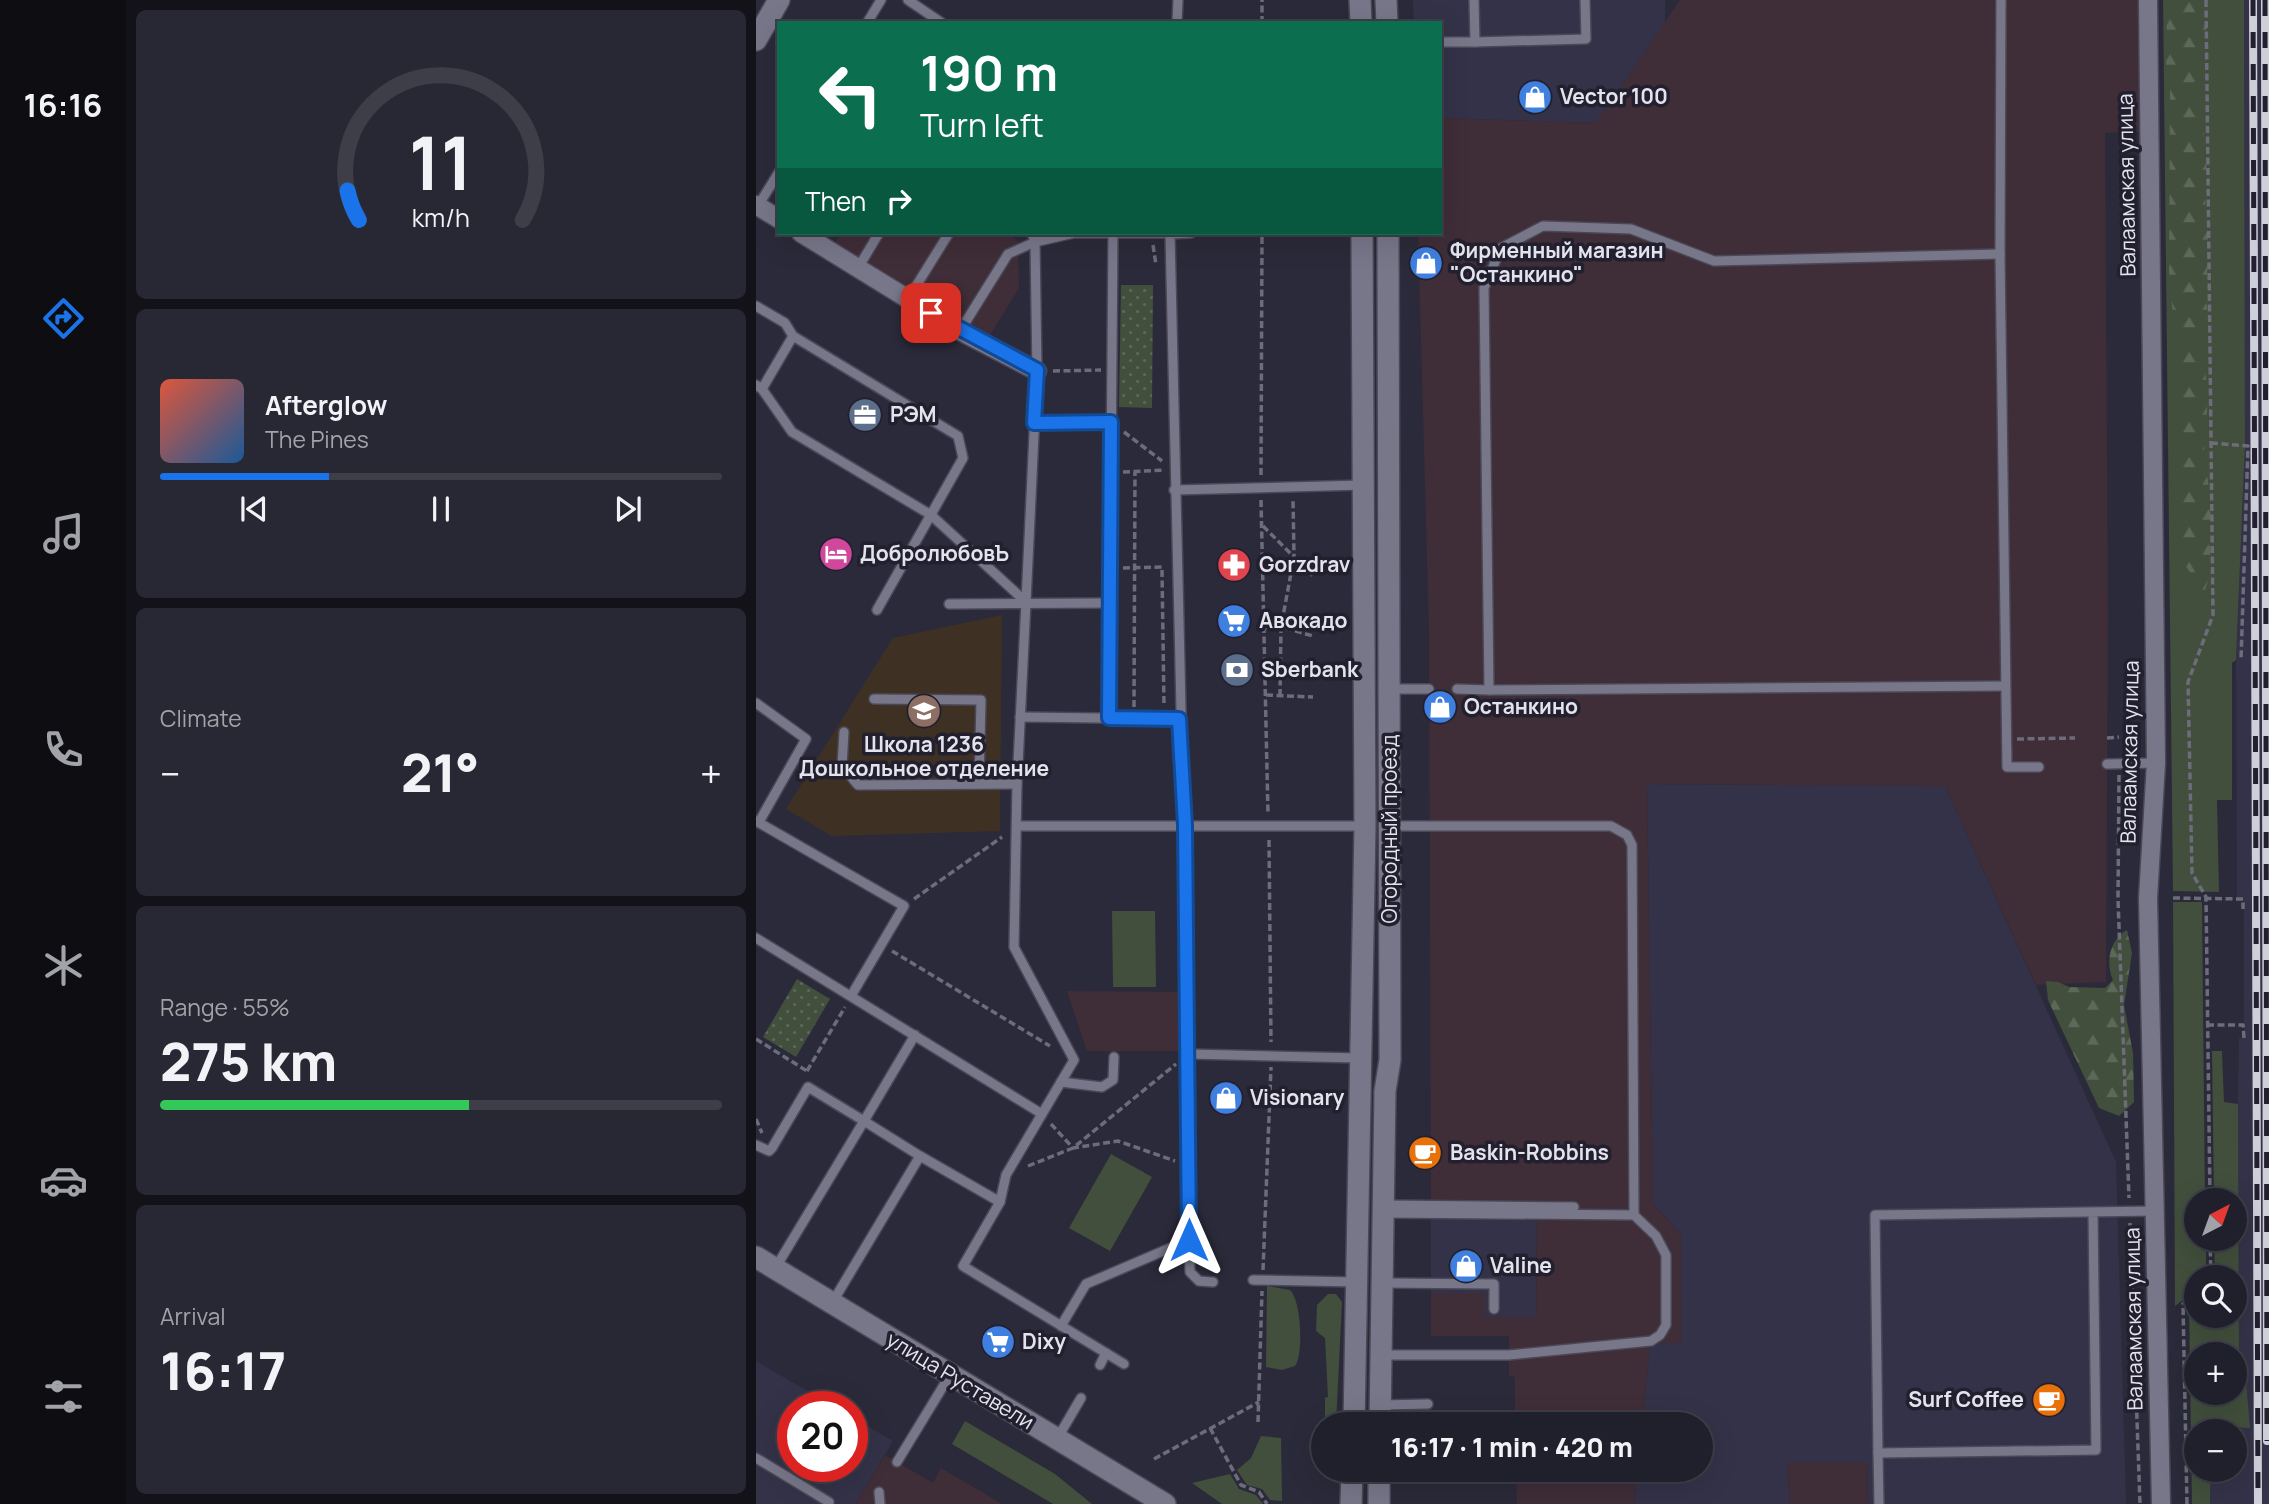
<!DOCTYPE html>
<meta charset="utf-8">
<style>
body{margin:0;font-family:Manrope,sans-serif;background:#282834;color:#f1f3f6;height:100vh;display:flex;flex-direction:column;font-size:26px;white-space:nowrap}
*{box-sizing:border-box;margin:0}
p{font-size:23px;color:#a2a3a9}
.icon{flex:none;width:38px;height:38px;fill:none;stroke:currentColor;stroke-width:2;stroke-linecap:round;stroke-linejoin:round}
.map{position:relative;flex:1;overflow:hidden}
.drawer{display:flex;flex-direction:column;gap:10px;padding:10px;background:#121218;width:630px}
.drawer>*{flex:none}
.guide{position:absolute;left:21px;top:21px;width:665px;height:214px;border-radius:0px;box-shadow:0 7px 28px #0002,0 0 0 2px #3d3e48;background:#0b6e4f;color:#fff;overflow:hidden}
.needle{width:46px;rotate:41deg}
.buttons{position:absolute;left:1428px;top:1188px;display:grid;gap:14px}
.buttons a{display:grid;place-items:center;width:63px;height:63px;border-radius:50%;background:#20202c;box-shadow:0 7px 28px #0002,0 0 0 2px #3d3e48;font-size:35px}
.speed{position:absolute;left:21px;top:1391px;display:flex;gap:14px;font-size:35px;font-weight:700;text-align:center}
.speed>*{display:grid;place-content:center;width:91px;height:91px;border-radius:50%;background:#20202c;box-shadow:0 7px 28px #0002,0 0 0 2px #3d3e48;line-height:1}
.speed .limit{border:10px solid #d22;background:#fff;color:#111}
.pin{position:absolute;display:grid;place-items:center;width:60px;height:60px;color:#fff;margin:-30px;border-radius:14px;box-shadow:0 4px 10px #0006}
.me{position:absolute;width:77px;margin:-38px;rotate:0deg;stroke-linejoin:round;filter:drop-shadow(0 0 5px #0008)}
.turn{display:flex;align-items:center;gap:24px;height:147px;padding:0 28px;font-size:32px}
.turn .icon{width:91px;height:91px;stroke-width:2.5}
.turn b{display:block;font-size:49px;line-height:60px}
.then{display:flex;align-items:center;height:66px;padding:0 28px;background:#0003;gap:14px;font-size:26px}
.big{font-size:52px;font-weight:800;line-height:1.1}
.drawer .tile{flex:1;display:flex;flex-direction:column;justify-content:center;gap:10px;min-width:0;padding:0 24px;border-radius:10px;background:#282834}
.drawer .dial{align-items:center;gap:0}
.dial svg{height:182px;overflow:visible;fill:none;stroke:#3d3e48;stroke-width:7;stroke-linecap:round;text-anchor:middle}
.dial text{fill:#f1f3f6;stroke:none}
.song{display:flex;align-items:center;gap:21px}
.cover{width:84px;height:84px;border-radius:10px;background:linear-gradient(135deg,hsl(10 70% 55%),hsl(210 70% 35%))}
.played{height:7px;border-radius:4px;background:linear-gradient(90deg,#1a73e8 30%,#3d3e48 30%)}
.keys{display:flex;justify-content:space-around;direction:ltr}
.heat{display:flex;justify-content:space-between;align-items:center;font-size:38px;direction:ltr}
.charge{height:10px;border-radius:5px;background:linear-gradient(90deg,#34c759 55%,#3d3e48 0)}
.trip{position:absolute;left:555px;top:1412px;width:402px;height:70px;border-radius:35px;background:#20202c;box-shadow:0 7px 28px #0002,0 0 0 2px #3d3e48;font-weight:800;line-height:70px;text-align:center}
main{display:flex;flex:1;min-height:0}
.tab-bar{display:flex;flex-direction:column;width:126px;justify-content:space-around;align-items:center;background:#0d0d12;color:#a2a3a9}
.tab-bar .icon{width:49px;height:49px}
.tab-bar .active{color:#1a73e8}
.tab-bar b{font-size:32px;color:#f1f3f6}
.map>svg:first-child{display:block}
.built{fill:#343248}
.industrial{fill:#3f2d37}
.education{fill:#3e3123}
.grass{fill:#414f3c;fill-rule:evenodd}
.forest{fill:url(#forest-firs)}
.park{fill:url(#park-dots)}
.lines{fill:none;stroke-linecap:round;stroke-linejoin:round}
.lane-casing{stroke:#4a4856;stroke-width:12}
.street-casing{stroke:#4a4856;stroke-width:21}
.secondary-casing{stroke:#4a4856;stroke-width:24}
.path{stroke:#6d6c7a;stroke-width:3.5;stroke-dasharray:7 3.5;stroke-linecap:butt}
.lane{stroke:#78778a;stroke-width:9}
.street{stroke:#78778a;stroke-width:18}
.secondary{stroke:#78778a;stroke-width:21}
.rail-casing{stroke:#cfcfda;stroke-width:8}
.rail{stroke:#22202f;stroke-width:5;stroke-dasharray:16;stroke-linecap:butt}
.route-casing{stroke:#114b97;stroke-width:18}
.route{stroke:#1a73e8;stroke-width:12}
.labels{text-anchor:middle;stroke-width:7;stroke-linejoin:round;paint-order:stroke}
.poi-label{font-size:21px;font-weight:bold;fill:#e3e3ed;stroke:#22202f;text-anchor:start}
.street-label{font-size:21px;fill:#e3e3ed;stroke:#22202f}
</style>
<main>
<nav class="tab-bar">
<b>16:16</b>
<svg class="icon active" aria-label="directions" viewBox="0 0 24 24"><path d="M12 3l9 9-9 9-9-9zM9 14v-3h6M13 9l2 2-2 2"/></svg>
<svg class="icon" aria-label="music" viewBox="0 0 24 24"><path d="M9 18V5l10-2v13"/><circle cx="6" cy="18" r="3"/><circle cx="16" cy="16" r="3"/></svg>
<svg class="icon" aria-label="phone" viewBox="0 0 24 24"><path d="M5 4h4l2 5-3 2q2 4 5 5l2-3 5 2v4C11 20 4 13 5 4z"/></svg>
<svg class="icon" aria-label="climate" viewBox="0 0 24 24"><path d="M12 3v18M4 7l16 10M4 17L20 7"/></svg>
<svg class="icon" aria-label="car" viewBox="0 0 24 24"><path d="M5 17H2v-5l4-1 3-4h7l3 4 3 1v5h-3M9 17h6M6 11h13"/><circle cx="7" cy="17" r="2"/><circle cx="17" cy="17" r="2"/></svg>
<svg class="icon" aria-label="filters" viewBox="0 0 24 24"><path d="M4 7h16M4 17h16"/><circle cx="9" cy="7" r="2"/><circle cx="15" cy="17" r="2"/></svg>
</nav>
<section class="drawer">
<div class="tile dial"><svg viewBox="0 0 100 80">
<path d="M14 69A42 42 0 1 1 86 69"/>
<path d="M14 69A42 42 0 0 1 9 56" stroke="#1a73e8"/>
<text x="50" y="56" font-size="32" font-weight="700">11</text>
<text x="50" y="72" font-size="11">km/h</text>
</svg></div>
<div class="tile">
<div class="song"><i class="cover"></i><div><b>Afterglow</b><p>The Pines</p></div></div>
<div class="played"></div>
<div class="keys"><svg class="icon" aria-label="previous" viewBox="0 0 24 24"><path d="M18 5L8 12l10 7zM5 5v14"/></svg><svg class="icon" aria-label="pause" viewBox="0 0 24 24"><path d="M8 5v14M16 5v14"/></svg><svg class="icon" aria-label="next" viewBox="0 0 24 24"><path d="M6 5l10 7-10 7zM19 5v14"/></svg></div>
</div>
<div class="tile"><p>Climate</p>
<div class="heat"><a>−</a><b class="big">21°</b><a>+</a></div>
</div>
<div class="tile"><p>Range · 55%</p><b class="big">275 km</b><div class="charge"></div></div>
<div class="tile"><p>Arrival</p><b class="big">16:17</b></div>
</section>
<div class="map">
<svg width="1513" height="1504" viewBox="0 0 1513 1504">
<defs>
<pattern id="forest-firs" width="22" height="20" patternUnits="userSpaceOnUse" patternTransform="scale(1.75)"><rect width="22" height="20" fill="#414f3c"/><path d="M5 1l3.5 6h-7zM16 11l3.5 6h-7z" fill="#5c6858"/></pattern>
<pattern id="park-dots" width="8" height="8" patternUnits="userSpaceOnUse" patternTransform="scale(1.75)"><rect width="8" height="8" fill="#414f3c"/><path d="M2 2h.1M6 6h.1" fill="none" stroke="#5c6858" stroke-width="1.8" stroke-linecap="round"/></pattern>
</defs>
<rect width="100%" height="100%" fill="#2b2a3a"/>
<!-- built -->
<g class="built">
<polygon points="657,0 909,0 909,23 840,123 684,118 684,23 658,23"/>
<polygon points="1488,0 1513,0 1513,1504 1454,1504 1454,1470 1479,1470 1479,1432 1454,1431 1454,1426 1485,1427 1488,1357 1483,1357 1482,1104 1483,1038 1488,1038 1488,901 1481,899 1480,660 1489,444"/>
<polygon points="891,784 1189,786 1360,1162 1370,1504 1112,1504 1111,1462 1031,1462 1034,1504 878,1504 882,1470 945,1470 945,1424 886,1424 894,1344 926,1342 925,1234 897,1204"/>
<polygon points="675,1210 781,1211 780,1317 729,1317 728,1293 675,1293"/>
<polygon points="0,1361 79,1407 37,1407 37,1466 96,1466 96,1417 137,1441 99,1504 0,1504"/>
</g>
<!-- industrial -->
<g class="industrial">
<polygon points="924,0 1382,0 1384,132 1349,133 1352,614 1350,982 1280,985 1189,786 891,784 897,1204 925,1234 926,1343 894,1344 886,1424 759,1424 759,1377 753,1376 753,1336 675,1336 675,1293 729,1293 729,1317 780,1317 781,1220 781,1211 675,1210 673,630 662,233 684,233 684,118 840,123"/>
<polygon points="85,233 249,233 262,241 263,288 231,340 77,246"/>
<polygon points="311,991 424,992 424,1051 331,1051"/>
<polygon points="129,1455 177,1483 185,1468 246,1504 99,1504"/>
<polygon points="1031,1462 1111,1462 1112,1504 1034,1504"/>
<polygon points="760,1470 882,1470 878,1504 761,1504"/>
</g>
<!-- education -->
<polygon class="education" points="246,615 244,831 76,836 30,809 137,638"/>
<!-- grass -->
<g class="grass">
<polygon points="1407,0 1488,0 1489,444 1480,660 1476,663 1476,800 1461,800 1463,892 1417,891"/>
<polygon points="1417,902 1446,902 1449,1200 1440,1200 1440,1239 1450,1239 1450,1277 1440,1278 1440,1290 1419,1306"/>
<polygon points="356,911 399,911 400,987 357,987"/>
<path d="M1456,1051H1466L1468,1102L1482,1104L1483,1356L1488,1357L1494,1428L1455,1426L1454,1431L1440,1432V1470H1454V1504H1436L1433,1305L1440,1300V1316H1479V1278L1459,1277L1458,1239H1479V1200H1458ZM1440,1354H1479V1393H1440Z"/>
<polygon points="355,1154 396,1177 354,1251 313,1228"/>
<path d="M511,1286L534,1290C545,1300 548,1354 539,1366L526,1370L510,1367Z"/>
<polygon points="572,1294 580,1294 586,1302 580,1424 569,1424 569,1398 572,1397 569,1338 560,1331 561,1305"/>
<polygon points="209,1421 299,1474 336,1504 297,1504 196,1444"/>
<polygon points="505,1436 525,1438 526,1501 514,1500 506,1489 491,1485 481,1470 495,1458"/>
<polygon points="474,1474 483,1489 500,1495 507,1504 466,1504 436,1483"/>
</g>
<!-- forest -->
<g class="forest">
<polygon points="1411,0 1444,0 1451,30 1441,58 1438,91 1451,149 1449,211 1453,254 1449,293 1453,323 1445,342 1452,393 1448,453 1455,504 1454,574 1448,593 1427,562 1422,386 1415,363 1421,339 1413,286 1414,90 1410,73"/>
<path d="M1371,930L1376,953L1368,1005L1377,1053L1378,1102L1363,1116L1343,1108L1292,1000L1290,981L1302,982L1313,987L1349,988L1357,980C1349,962 1354,939 1371,930Z"/>
</g>
<!-- park -->
<g class="park">
<polygon points="365,285 397,285 396,408 363,407"/>
<polygon points="41,979 74,999 40,1057 7,1037"/>
</g>
<g class="lines">
<!-- lane casing -->
<g class="lane-casing">
<g id="lane">
<polyline points="152,0 186,23"/>
<polyline points="718,0 719,42 830,39 829,0"/>
<polyline points="1245,0 1244,254 1251,767 1283,767"/>
<polyline points="111,23 125,0"/>
<polyline points="421,23 422,0"/>
<polyline points="684,42 719,42"/>
<polyline points="2,206 23,172"/>
<polyline points="1244,254 958,261 875,229 787,226 745,248 728,288 733,690 1248,686"/>
<polyline points="102,268 123,233"/>
<polyline points="152,299 193,233"/>
<polyline points="0,306 29,323 37,336 6,389"/>
<polyline points="204,331 252,254 279,242 276,233"/>
<polyline points="37,336 202,436 207,458 121,610"/>
<polyline points="0,385 6,389 36,432 175,515 270,602 261,784 258,947 318,1060 286,1114"/>
<polyline points="278,423 355,422"/>
<polyline points="418,490 607,485"/>
<polyline points="270,602 281,371 279,242 318,233 414,233"/>
<polyline points="193,604 354,603"/>
<polyline points="633,689 673,689"/>
<polyline points="701,689 733,690"/>
<polyline points="118,699 225,700 223,784"/>
<polyline points="0,703 50,739 3,822"/>
<polyline points="264,717 423,719"/>
<polyline points="353,717 357,234"/>
<polyline points="88,732 86,766 102,785 261,784"/>
<polyline points="1351,764 1400,763"/>
<polyline points="0,821 148,906 95,996"/>
<polyline points="261,826 609,826"/>
<polyline points="634,826 855,826 871,835 876,845 878,1215"/>
<polyline points="0,938 286,1114 250,1175 244,1202"/>
<polyline points="159,1035 108,1121 164,1156"/>
<polyline points="433,1054 414,234 435,233"/>
<polyline points="305,1082 346,1087 357,1080 358,1057"/>
<polyline points="0,1145 13,1151 16,1148 52,1087 108,1121 20,1267"/>
<polyline points="627,1205 818,1207"/>
<polyline points="1337,1212 1340,1450 1122,1453 1119,1215 1399,1211"/>
<polyline points="433,1240 434,1272 443,1281 457,1282"/>
<polyline points="497,1280 600,1282"/>
<polyline points="628,1283 738,1284 738,1309"/>
<polyline points="76,1303 164,1156 244,1202 207,1266 368,1364"/>
<polyline points="305,1326 330,1284 433,1240 433,1054 603,1058"/>
<polyline points="626,1355 753,1355 895,1341 904,1335 910,1325 910,1255 900,1236 878,1215 627,1213"/>
<polyline points="344,1365 350,1353"/>
<polyline points="625,1405 672,1404"/>
<polyline points="301,1439 325,1398"/>
<polyline points="1122,1453 1123,1504"/>
<polyline points="0,1458 73,1502 72,1504"/>
<polyline points="141,1462 194,1375"/>
<polyline points="123,1492 124,1504"/>
</g>
</g>
<!-- street casing -->
<g class="street-casing">
<g id="street">
<polyline points="1392,0 1400,763 1392,898 1405,1504"/>
<polyline points="0,205 23,219"/>
<polyline points="45,233 204,331 281,371"/>
</g>
</g>
<!-- secondary casing -->
<g class="secondary-casing">
<g id="secondary">
<polyline points="604,0 605,23"/>
<polyline points="630,0 631,23"/>
<polyline points="0,40 23,0"/>
<polyline points="0,1257 409,1504"/>
<polyline points="598,1424 609,826 606,233"/>
<polyline points="624,1424 629,1091 634,1060 632,233"/>
<polyline points="595,1504 596,1470"/>
<polyline points="623,1504 623,1470"/>
</g>
</g>
<!-- path -->
<g class="path">
<polyline points="1450,0 1457,615 1432,682 1436,873 1450,897 1454,1200"/>
<polyline points="506,23 506,0"/>
<polyline points="397,245 400,265"/>
<polyline points="297,371 345,370"/>
<polyline points="368,432 406,461"/>
<polyline points="1455,443 1492,446 1485,660"/>
<polyline points="367,472 409,470"/>
<polyline points="505,475 506,233"/>
<polyline points="505,500 512,815"/>
<polyline points="507,526 557,576"/>
<polyline points="367,568 406,567"/>
<polyline points="406,570 408,706"/>
<polyline points="508,628 525,627 557,636"/>
<polyline points="510,695 557,697"/>
<polyline points="524,696 525,627 538,557 537,499"/>
<polyline points="378,707 379,472"/>
<polyline points="1351,738 1363,737"/>
<polyline points="1261,739 1319,738"/>
<polyline points="1363,775 1362,899 1373,1198"/>
<polyline points="513,840 515,1042"/>
<polyline points="1417,898 1487,899 1487,909"/>
<polyline points="158,899 246,837"/>
<polyline points="136,951 294,1046"/>
<polyline points="1451,1025 1487,1025 1488,1038"/>
<polyline points="0,1039 51,1071"/>
<polyline points="51,1071 89,1007"/>
<polyline points="0,1119 6,1133"/>
<polyline points="295,1124 317,1148 362,1141 419,1161"/>
<polyline points="272,1166 317,1148 420,1064"/>
<polyline points="1374,1223 1384,1504"/>
<polyline points="1454,1239 1455,1278"/>
<polyline points="507,1270 515,1067"/>
<polyline points="502,1422 506,1291"/>
<polyline points="454,1428 485,1485 503,1492 511,1504"/>
<polyline points="398,1459 503,1402"/>
<polyline points="1431,1504 1427,1304 1440,1295"/>
</g>
<!-- lane -->
<use href="#lane" class="lane"/>
<!-- street -->
<use href="#street" class="street"/>
<!-- secondary -->
<use href="#secondary" class="secondary"/>
<!-- rail casing -->
<g class="rail-casing">
<g id="rail">
<polyline points="1497,0 1502,1504"/>
<polyline points="1509,0 1511,1441"/>
</g>
</g>
<!-- rail -->
<use href="#rail" class="rail"/>
</g>
<g class="lines">
<!-- route casing -->
<g class="route-casing">
<polyline id="route" points="175,313 281,370 278,423 355,422 353,718 423,719 429,825 433,1240"/>
</g>
<!-- route -->
<use href="#route" class="route"/>
</g>
<!-- icons -->
<defs>
<g id="shop-disc" transform="scale(1.75)"><circle r="9.5" fill="#3f7fe0" stroke="#22202f"/><path d="M-5-2.5h2.3a2.7 3.5 0 0 1 5.4 0H5L5.5 6h-11ZM-1.5-2.5h3a1.5 2.3 0 0 0-3 0Z" fill="#fff"/></g>
<g id="office-disc" transform="scale(1.75)"><circle r="9.5" fill="#5c6f8a" stroke="#22202f"/><path d="M-6-3h4V-5.5h4V-3h4V5H-6ZM-1-4.5V-3h2v-1.5ZM-6 0V1H6V0Z" fill="#fff"/></g>
<g id="hotel-disc" transform="scale(1.75)"><circle r="9.5" fill="#d1479c" stroke="#22202f"/><path d="M-6-4.5h1.5V1H6V5H4.5V3h-9V5H-6ZM-4 0a1.8 1.8 0 1 1 3.6 0ZM.5 0V-2.5h3Q6-2.5 6 0Z" fill="#fff"/></g>
<g id="pharmacy-disc" transform="scale(1.75)"><circle r="9.5" fill="#e0444e" stroke="#22202f"/><path d="M-2-6h4v4h4v4h-4v4h-4v-4h-4v-4h4Z" fill="#fff"/></g>
<g id="supermarket-disc" transform="scale(1.75)"><circle r="9.5" fill="#3f7fe0" stroke="#22202f"/><path d="M-6-5.5h2.5l.6 2H6L4.5 2H-2.5L-4.4-4H-6ZM-1.5 3.2a1.3 1.3 0 1 0 .1 0ZM3 3.2a1.3 1.3 0 1 0 .1 0Z" fill="#fff"/></g>
<g id="bank-disc" transform="scale(1.75)"><circle r="9.5" fill="#5c6f8a" stroke="#22202f"/><path d="M-6-4H6V4H-6ZM0-2.3a2.3 2.3 0 1 0 0 4.6a2.3 2.3 0 1 0 0-4.6Z" fill="#fff"/></g>
<g id="school-disc" transform="scale(1.75)"><circle r="9.5" fill="#8d6e63" stroke="#22202f"/><path d="M0-5L7-2L0 1L-7-2ZM-4 1L0 2.5L4 1V4Q0 6-4 4Z" fill="#fff"/></g>
<g id="cafe-disc" transform="scale(1.75)"><circle r="9.5" fill="#e8710a" stroke="#22202f"/><path d="M-5.5-4.5H6V0H3Q3 3.5 0 3.5H-2.5Q-5.5 3.5-5.5 0ZM3-3.2v2h1.7v-2ZM-6 4.5H4V6H-6Z" fill="#fff"/></g>
</defs>
<g fill-rule="evenodd">
<use href="#shop-disc" x="779" y="97"/>
<use href="#shop-disc" x="670" y="263"/>
<use href="#office-disc" x="109" y="415"/>
<use href="#hotel-disc" x="80" y="554"/>
<use href="#pharmacy-disc" x="478" y="565"/>
<use href="#supermarket-disc" x="478" y="621"/>
<use href="#bank-disc" x="481" y="670"/>
<use href="#shop-disc" x="684" y="707"/>
<use href="#school-disc" x="168" y="711"/>
<use href="#shop-disc" x="470" y="1098"/>
<use href="#cafe-disc" x="669" y="1153"/>
<use href="#shop-disc" x="710" y="1266"/>
<use href="#supermarket-disc" x="242" y="1342"/>
<use href="#cafe-disc" x="1293" y="1400"/>
</g>
<g class="labels">
<!-- poi labels -->
<g class="poi-label">
<text x="804" y="104">Vector 100</text>
<text x="694" y="258">Фирменный магазин<tspan x="694" dy="24">"Останкино"</tspan></text>
<text x="134" y="422">РЭМ</text>
<text x="104" y="561">ДобролюбовЪ</text>
<text x="503" y="572">Gorzdrav</text>
<text x="503" y="628">Авокадо</text>
<text x="505" y="677">Sberbank</text>
<text x="708" y="714">Останкино</text>
<text x="168" y="752" text-anchor="middle">Школа 1236<tspan x="168" dy="24">Дошкольное отделение</tspan></text>
<text x="494" y="1105">Visionary</text>
<text x="694" y="1160">Baskin-Robbins</text>
<text x="734" y="1273">Valine</text>
<text x="266" y="1349">Dixy</text>
<text x="1268" y="1407" text-anchor="end">Surf Coffee</text>
</g>
<!-- street labels -->
<g class="street-label">
<text transform="translate(1371 185) rotate(-91)" y="7">Валаамская улица</text>
<text transform="translate(1374 752) rotate(-89)" y="7">Валаамская улица</text>
<text transform="translate(634 829) rotate(-90)" y="7">Огородный проезд</text>
<text transform="translate(1378 1319) rotate(-91)" y="7">Валаамская улица</text>
<text transform="translate(204 1381) rotate(31)" y="7">улица Руставели</text>
</g>
</g>
</svg>
<div class="buttons">
<a><svg class="needle" viewBox="-14 -14 28 28"><path d="M0-13l5 13h-10z" fill="#e53935"/><path d="M0 13l5-13h-10z" fill="#a2a3a9"/></svg></a>
<a><svg class="icon" aria-label="search" viewBox="0 0 24 24"><circle cx="10" cy="10" r="6"/><path d="M15 15l6 6"/></svg></a>
<a>+</a>
<a>−</a>
</div>
<div class="speed"><div class="limit">20</div></div>
<div class="pin" style="left:175px;top:313px;background:#d93025"><svg class="icon" aria-label="arrive" viewBox="0 0 24 24"><path d="M6 21V4h12l-3 4 3 4H6"/></svg></div>
<svg class="me" style="left:433px;top:1240px" viewBox="-20 -20 40 40"><path d="M0-17L14 15 0 8-14 15z" fill="#1a73e8" stroke="#fff" stroke-width="4"/></svg>
<div class="trip">16:17 · 1 min · 420 m</div>
<div class="guide">
<div class="turn"><svg class="icon" aria-label="left" viewBox="0 0 24 24"><path d="M17 20v-9H6M10 6l-5 5 5 5"/></svg><div><b>190 m</b>Turn left</div></div>
<div class="then">Then<svg class="icon" aria-label="right" viewBox="0 0 24 24"><path d="M7 20v-9h11M14 6l5 5-5 5"/></svg></div>
</div>
</div>
</main>
